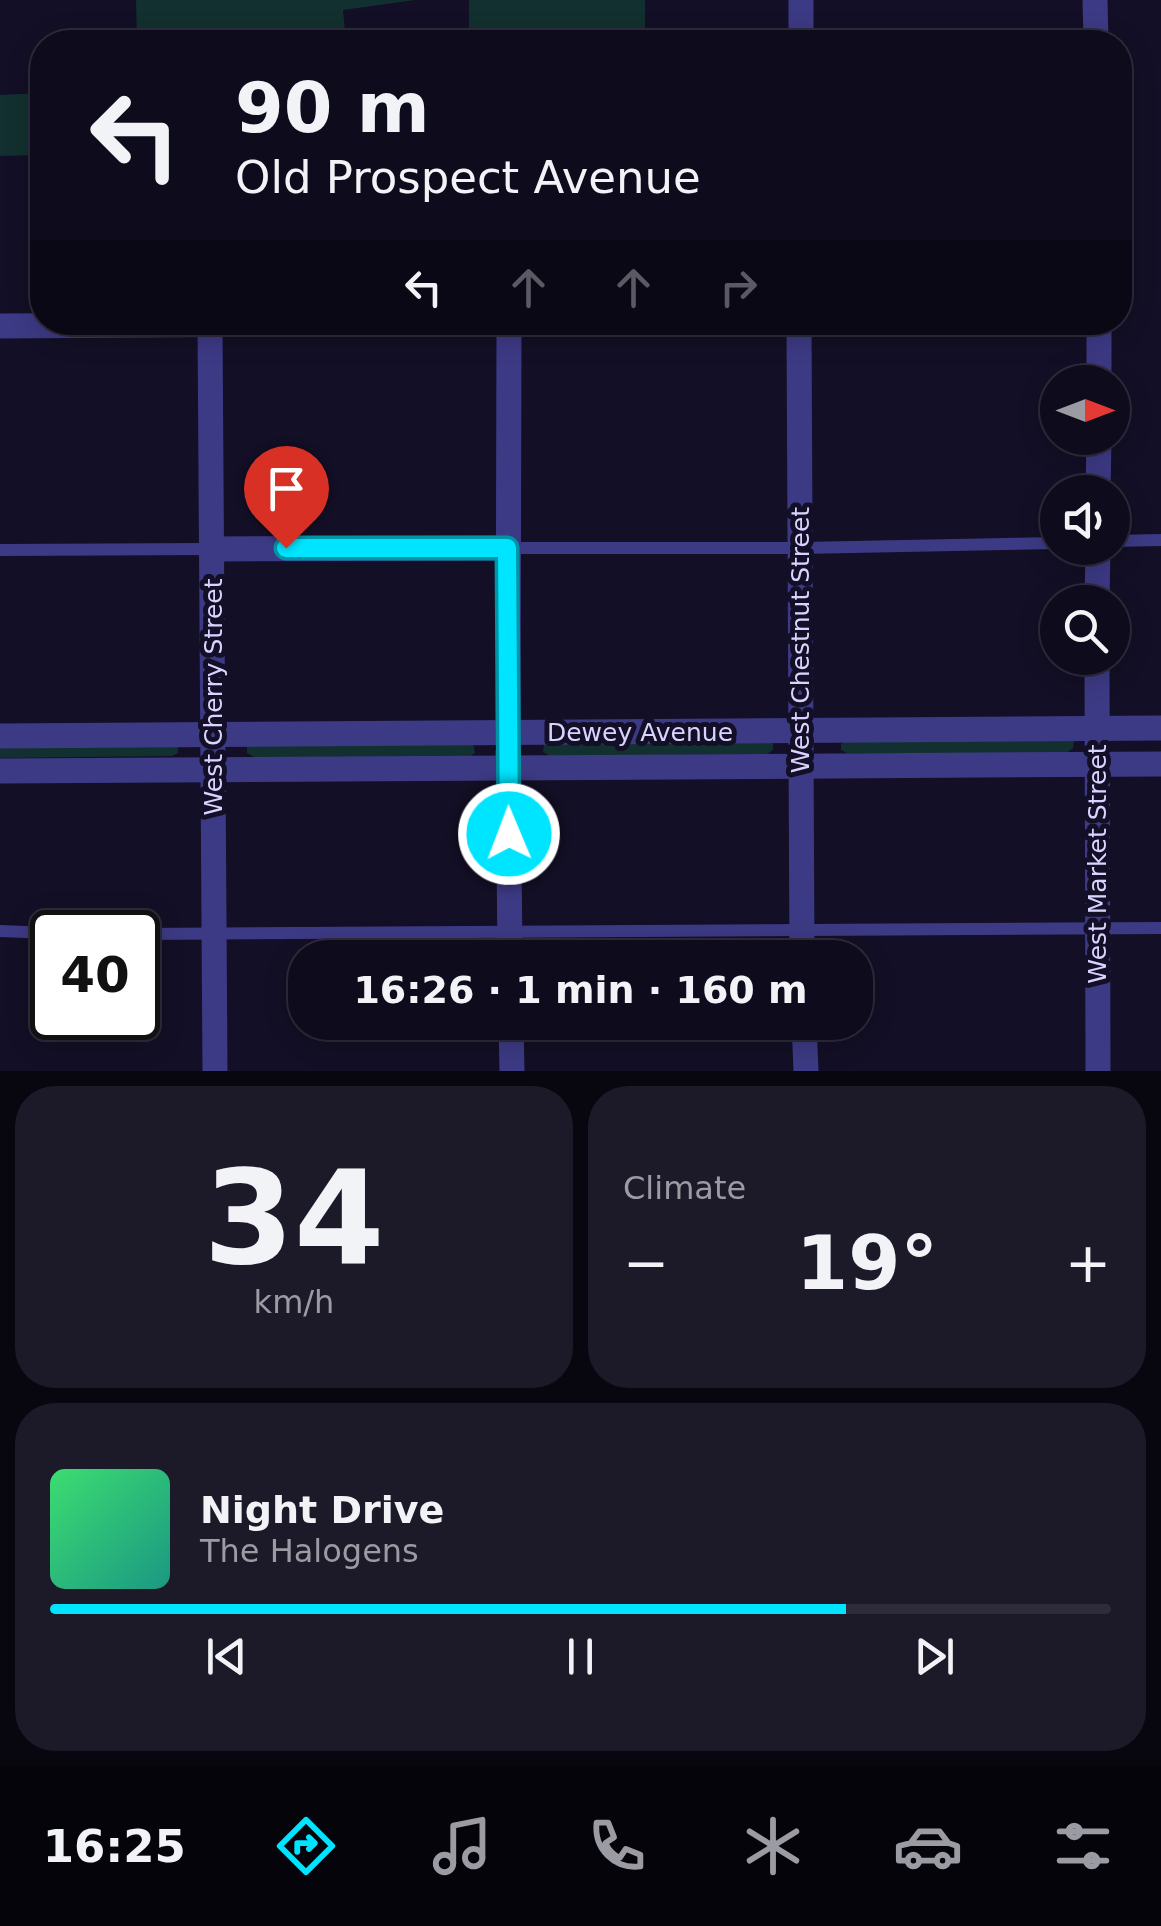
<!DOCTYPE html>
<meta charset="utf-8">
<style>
body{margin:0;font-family:"DejaVu Sans",sans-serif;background:#1c1929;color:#f1f3f6;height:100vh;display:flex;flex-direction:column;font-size:38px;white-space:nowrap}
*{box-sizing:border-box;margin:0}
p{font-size:32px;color:#9b9ba3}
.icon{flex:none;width:55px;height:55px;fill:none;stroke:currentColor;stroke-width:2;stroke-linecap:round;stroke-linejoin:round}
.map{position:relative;height:1071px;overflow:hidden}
.panel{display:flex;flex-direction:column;gap:15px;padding:15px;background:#08060f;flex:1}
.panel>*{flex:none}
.banner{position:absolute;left:30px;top:30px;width:1102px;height:305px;border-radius:40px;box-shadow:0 5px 25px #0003,0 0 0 2px #2e2b3b;background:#0e0b1c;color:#f1f3f6;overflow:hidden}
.needle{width:65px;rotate:90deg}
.controls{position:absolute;left:1040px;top:365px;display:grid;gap:20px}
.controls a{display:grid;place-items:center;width:90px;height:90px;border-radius:50%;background:#0e0b1c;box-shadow:0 5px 25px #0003,0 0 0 2px #2e2b3b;font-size:50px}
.speed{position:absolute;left:30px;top:910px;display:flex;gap:20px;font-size:50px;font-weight:700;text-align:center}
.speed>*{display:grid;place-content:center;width:130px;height:130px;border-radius:50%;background:#0e0b1c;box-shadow:0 5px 25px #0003,0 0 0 2px #2e2b3b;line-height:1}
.speed .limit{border:5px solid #111;border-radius:15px;background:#fff;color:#111}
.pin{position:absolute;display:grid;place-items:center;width:85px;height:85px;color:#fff;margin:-102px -42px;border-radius:50% 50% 50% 0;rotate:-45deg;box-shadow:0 0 10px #0007}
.pin .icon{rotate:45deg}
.me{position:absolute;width:110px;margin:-55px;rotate:359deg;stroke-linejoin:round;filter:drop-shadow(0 0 8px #0008)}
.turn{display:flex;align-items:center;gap:35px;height:210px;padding:0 40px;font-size:45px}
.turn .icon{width:130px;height:130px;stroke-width:2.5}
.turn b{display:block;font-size:70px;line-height:85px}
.lanes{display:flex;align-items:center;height:95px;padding:0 40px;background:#0003;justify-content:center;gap:50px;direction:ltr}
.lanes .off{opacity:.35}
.big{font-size:75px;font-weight:700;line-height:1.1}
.panel .widget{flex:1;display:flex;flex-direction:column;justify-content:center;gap:15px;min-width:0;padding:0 35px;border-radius:40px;background:#1c1929}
.panel .dial{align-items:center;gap:0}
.dial b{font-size:130px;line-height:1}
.song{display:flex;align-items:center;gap:30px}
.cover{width:120px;height:120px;border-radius:15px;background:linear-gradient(135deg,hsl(140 70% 55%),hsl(170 70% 35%))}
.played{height:10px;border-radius:5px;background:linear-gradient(90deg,#00e5ff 75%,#2e2b3b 75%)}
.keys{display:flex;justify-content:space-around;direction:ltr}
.heat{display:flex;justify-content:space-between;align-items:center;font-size:55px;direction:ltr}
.panel .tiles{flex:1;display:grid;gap:15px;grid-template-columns:1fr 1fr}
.widget:last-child{grid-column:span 2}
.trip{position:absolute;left:288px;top:940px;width:585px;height:100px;border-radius:40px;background:#0e0b1c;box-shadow:0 5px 25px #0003,0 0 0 2px #2e2b3b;font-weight:700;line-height:100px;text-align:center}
.tab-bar{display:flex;height:160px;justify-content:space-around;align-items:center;background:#06040b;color:#9b9ba3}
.tab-bar .icon{width:70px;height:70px}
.tab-bar .on{color:#00e5ff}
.tab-bar b{font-size:45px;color:#f1f3f6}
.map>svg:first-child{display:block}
.green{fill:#12302f}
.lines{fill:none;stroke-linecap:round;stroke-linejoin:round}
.service{stroke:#3d3a85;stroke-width:12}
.minor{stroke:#3d3a85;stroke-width:25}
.tertiary{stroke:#3d3a85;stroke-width:25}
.route-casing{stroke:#0095a6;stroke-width:25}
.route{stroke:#00e5ff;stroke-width:18}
.labels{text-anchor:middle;stroke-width:10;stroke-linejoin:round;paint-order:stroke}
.street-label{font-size:25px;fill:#d9d4ff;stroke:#130f26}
</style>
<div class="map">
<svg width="1161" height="1071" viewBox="0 0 1161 1071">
<rect width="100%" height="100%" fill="#130f26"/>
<!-- green -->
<g class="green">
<polygon points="136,0 415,0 343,10 346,42 137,42"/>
<rect x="469" y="0" width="176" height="42"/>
<polygon points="42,93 42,155 0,156 0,95"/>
<polygon points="766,739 773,744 773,750 767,754 550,756 543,752 544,744"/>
<polygon points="847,740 1074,741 1073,748 1067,753 847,753 841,750 841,744"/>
<polygon points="469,742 474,746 475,753 469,757 254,757 247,753 247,746"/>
<polygon points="0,746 178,747 178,753 172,756 0,758"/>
</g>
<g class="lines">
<!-- service -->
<g class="service">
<polyline points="1112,541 1161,540"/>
<polyline points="507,548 801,548 1058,543"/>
<polyline points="0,550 212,549"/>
<polyline points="0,931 52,933"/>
<polyline points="138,934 1161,928"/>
</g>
<!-- minor -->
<g class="minor">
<polyline points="801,0 801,42"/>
<polyline points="1095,0 1096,42"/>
<polyline points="799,322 802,958"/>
<polyline points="210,324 215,1071"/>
<polyline points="0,326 584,322"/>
<polyline points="1099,382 1099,322"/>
<polyline points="1098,492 1099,438"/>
<polyline points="212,549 507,548"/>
<polyline points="1097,602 1098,548"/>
<polyline points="1097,658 1098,1071"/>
<polyline points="508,732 509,324"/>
<polyline points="804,1022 806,1071"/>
</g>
<!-- tertiary -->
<g class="tertiary">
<polyline points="0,736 1161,728"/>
<polyline points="508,753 510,958"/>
<polyline points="0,771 1161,764"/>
<polyline points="511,1022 512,1071"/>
</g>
</g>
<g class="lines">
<!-- route casing -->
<g class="route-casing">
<polyline id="route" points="286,548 507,548 509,834"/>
</g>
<!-- route -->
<use href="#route" class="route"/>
</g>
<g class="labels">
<!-- street labels -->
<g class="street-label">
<text transform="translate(800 640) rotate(-90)" y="9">West Chestnut Street</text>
<text transform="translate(213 697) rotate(-90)" y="9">West Cherry Street</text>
<text x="640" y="741">Dewey Avenue</text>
<text transform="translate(1097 864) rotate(-90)" y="9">West Market Street</text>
</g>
</g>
</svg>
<div class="controls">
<a><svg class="needle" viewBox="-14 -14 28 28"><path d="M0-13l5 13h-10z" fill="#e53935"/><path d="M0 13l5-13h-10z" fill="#9b9ba3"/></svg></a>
<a><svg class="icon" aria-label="sound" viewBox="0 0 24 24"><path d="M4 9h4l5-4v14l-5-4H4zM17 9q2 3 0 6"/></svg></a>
<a><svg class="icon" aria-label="search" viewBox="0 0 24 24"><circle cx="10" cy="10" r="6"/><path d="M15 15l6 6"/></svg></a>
</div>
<div class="speed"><div class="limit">40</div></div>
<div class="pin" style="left:286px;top:548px;background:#d93025"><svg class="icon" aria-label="arrive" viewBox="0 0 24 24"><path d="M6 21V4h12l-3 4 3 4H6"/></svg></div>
<svg class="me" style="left:509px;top:834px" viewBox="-20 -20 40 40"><circle r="17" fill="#00e5ff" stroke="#fff" stroke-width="3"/><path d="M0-11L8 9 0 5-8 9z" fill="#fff"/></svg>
<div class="trip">16:26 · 1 min · 160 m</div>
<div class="banner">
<div class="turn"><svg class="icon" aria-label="left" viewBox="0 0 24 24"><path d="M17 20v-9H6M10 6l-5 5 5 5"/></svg><div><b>90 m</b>Old Prospect Avenue</div></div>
<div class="lanes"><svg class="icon" aria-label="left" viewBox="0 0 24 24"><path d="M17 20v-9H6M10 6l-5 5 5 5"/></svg><svg class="icon off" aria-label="ahead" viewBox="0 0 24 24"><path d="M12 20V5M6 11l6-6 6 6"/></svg><svg class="icon off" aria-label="ahead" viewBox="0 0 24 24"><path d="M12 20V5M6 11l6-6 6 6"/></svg><svg class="icon off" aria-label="right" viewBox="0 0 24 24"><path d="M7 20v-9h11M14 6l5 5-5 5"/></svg></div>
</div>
</div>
<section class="panel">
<div class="tiles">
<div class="widget dial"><b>34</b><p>km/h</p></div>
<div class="widget"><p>Climate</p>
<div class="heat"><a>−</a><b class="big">19°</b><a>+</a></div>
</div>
<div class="widget">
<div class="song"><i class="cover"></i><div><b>Night Drive</b><p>The Halogens</p></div></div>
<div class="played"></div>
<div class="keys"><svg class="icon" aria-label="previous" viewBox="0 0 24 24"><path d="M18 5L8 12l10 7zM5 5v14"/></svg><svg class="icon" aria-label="pause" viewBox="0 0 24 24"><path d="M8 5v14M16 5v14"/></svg><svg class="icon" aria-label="next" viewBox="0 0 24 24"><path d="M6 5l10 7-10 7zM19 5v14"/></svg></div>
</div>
</div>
</section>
<nav class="tab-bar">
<b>16:25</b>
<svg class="icon on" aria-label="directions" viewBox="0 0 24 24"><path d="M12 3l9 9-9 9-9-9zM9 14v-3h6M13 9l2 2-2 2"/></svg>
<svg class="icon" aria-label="music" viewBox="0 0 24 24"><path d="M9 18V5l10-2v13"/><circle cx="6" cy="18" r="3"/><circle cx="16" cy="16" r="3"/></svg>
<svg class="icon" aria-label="phone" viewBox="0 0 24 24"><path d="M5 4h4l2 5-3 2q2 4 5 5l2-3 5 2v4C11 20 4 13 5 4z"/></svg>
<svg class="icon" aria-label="climate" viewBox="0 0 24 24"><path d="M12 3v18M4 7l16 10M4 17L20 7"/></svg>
<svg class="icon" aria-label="car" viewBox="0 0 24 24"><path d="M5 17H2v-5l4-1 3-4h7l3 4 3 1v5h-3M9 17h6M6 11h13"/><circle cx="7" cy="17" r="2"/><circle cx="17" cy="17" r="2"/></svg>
<svg class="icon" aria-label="filters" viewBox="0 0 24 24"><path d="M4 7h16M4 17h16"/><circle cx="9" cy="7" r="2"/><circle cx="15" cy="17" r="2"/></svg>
</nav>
